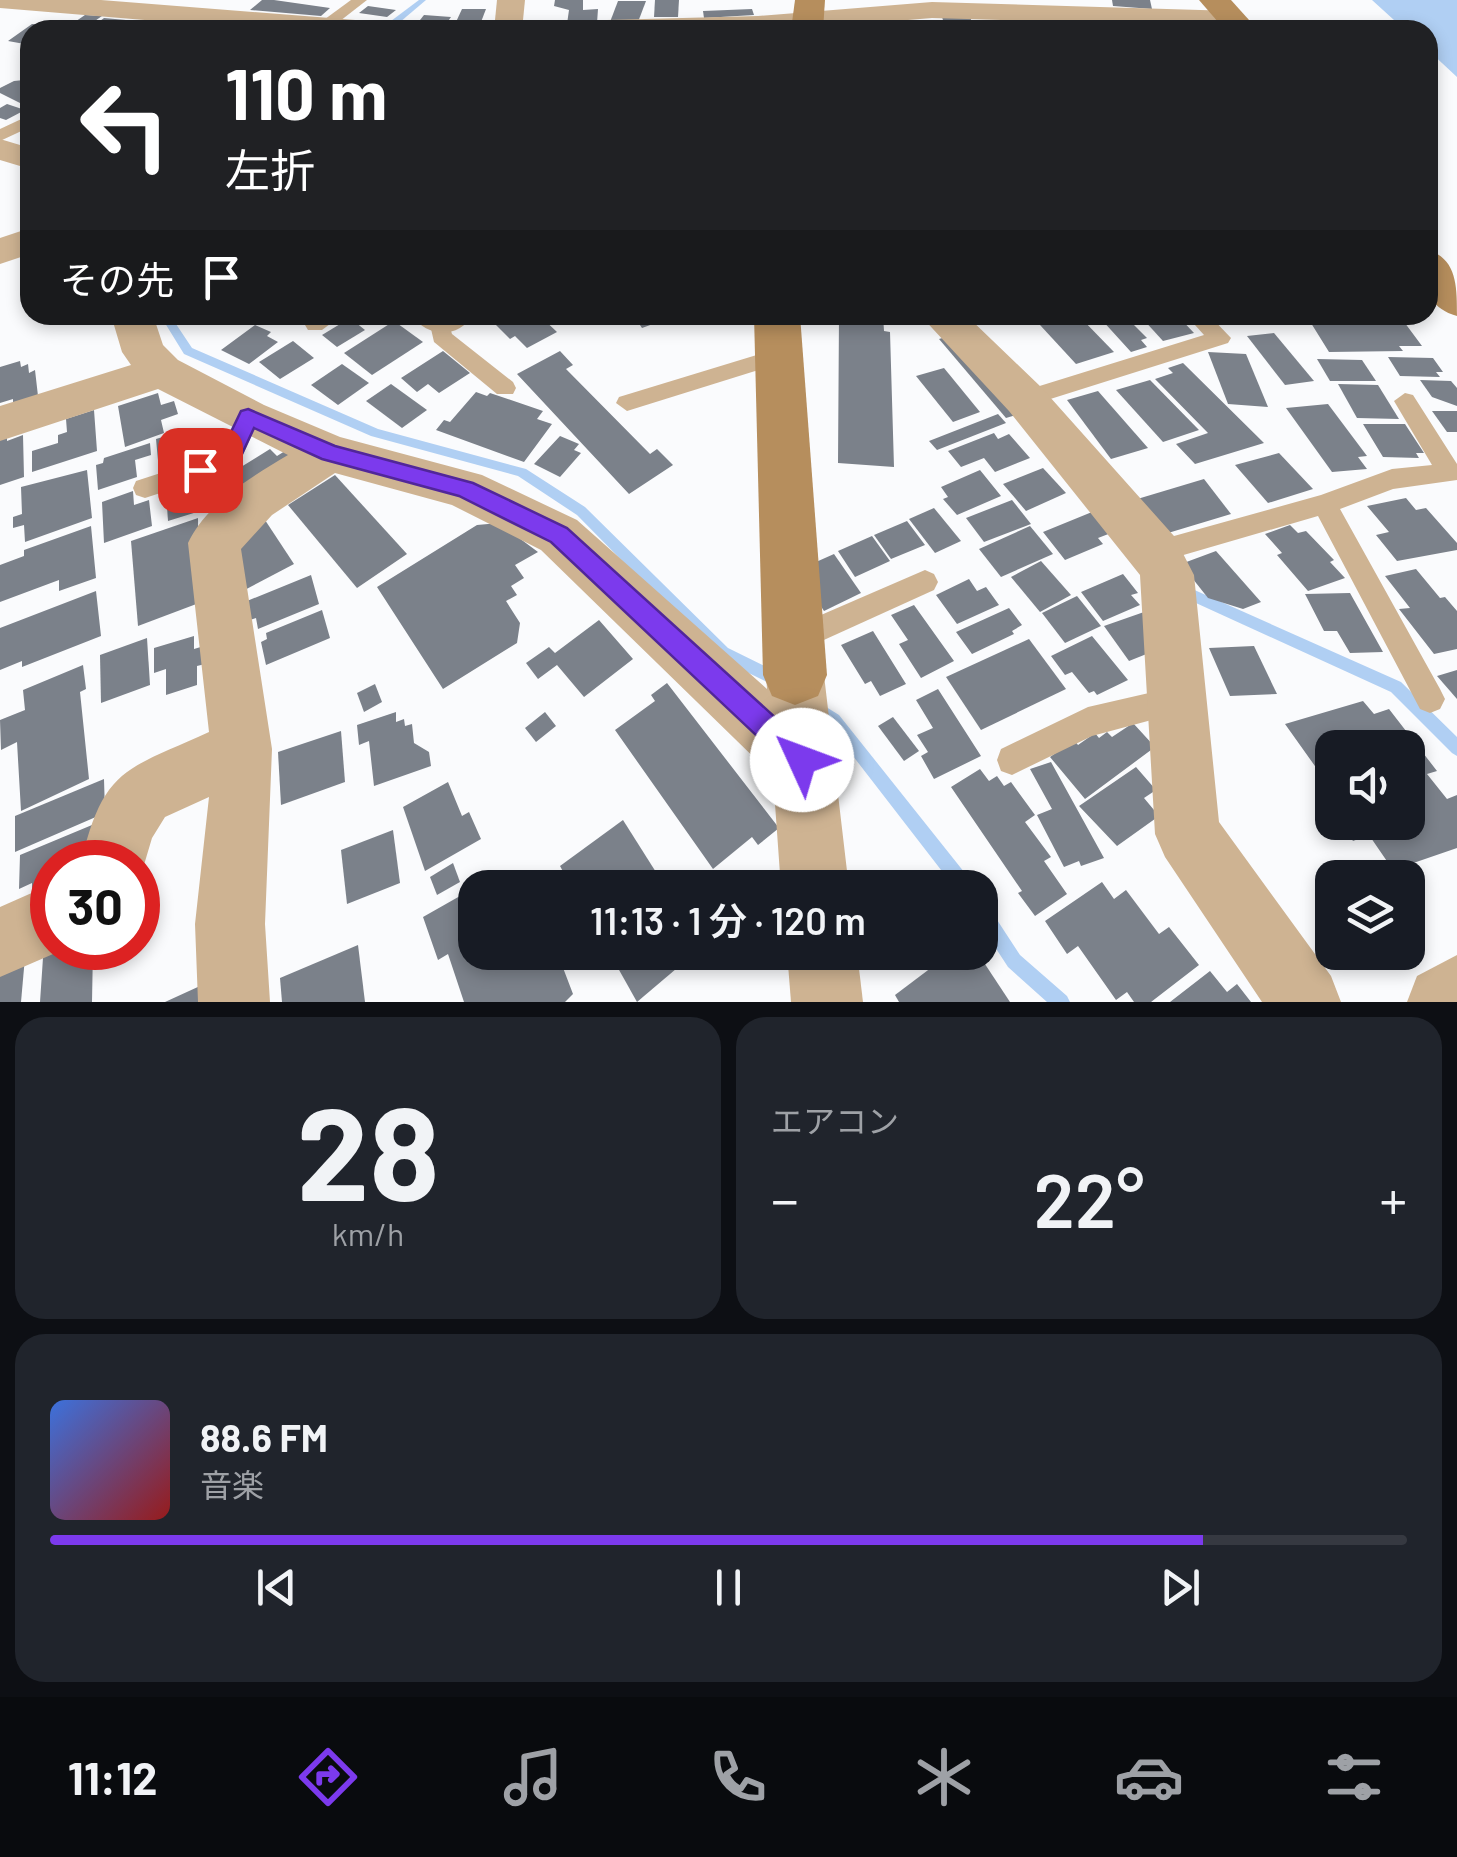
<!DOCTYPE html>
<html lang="ja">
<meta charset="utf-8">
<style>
body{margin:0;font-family:Barlow,"Noto Sans JP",sans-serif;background:#20242c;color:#f1f3f6;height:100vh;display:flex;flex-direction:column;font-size:38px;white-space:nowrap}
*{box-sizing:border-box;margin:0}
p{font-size:32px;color:#9ea1a6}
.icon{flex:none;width:55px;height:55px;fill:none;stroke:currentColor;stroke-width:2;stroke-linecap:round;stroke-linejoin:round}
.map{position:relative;height:1002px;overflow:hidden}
.panel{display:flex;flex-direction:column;gap:15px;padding:15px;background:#0d0f14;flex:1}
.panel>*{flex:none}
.banner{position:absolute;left:20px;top:20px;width:1418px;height:305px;border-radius:30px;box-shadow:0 5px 15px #0003;background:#202124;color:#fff;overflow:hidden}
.tools{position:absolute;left:1315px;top:730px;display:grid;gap:20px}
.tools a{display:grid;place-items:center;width:110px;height:110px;border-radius:20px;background:#171b24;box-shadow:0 5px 15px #0003;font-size:50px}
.speed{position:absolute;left:30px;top:840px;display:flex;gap:20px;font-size:50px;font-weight:700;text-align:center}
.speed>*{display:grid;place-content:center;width:130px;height:130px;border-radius:50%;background:#171b24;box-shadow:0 5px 15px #0003;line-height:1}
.speed .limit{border:15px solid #d22;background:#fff;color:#111}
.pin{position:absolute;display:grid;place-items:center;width:85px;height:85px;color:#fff;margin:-42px;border-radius:20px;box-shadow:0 5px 15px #0006}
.me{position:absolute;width:110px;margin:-55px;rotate:313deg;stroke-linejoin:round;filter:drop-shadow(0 0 8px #0008)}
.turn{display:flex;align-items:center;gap:35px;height:210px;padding:0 40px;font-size:45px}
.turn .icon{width:130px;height:130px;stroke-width:2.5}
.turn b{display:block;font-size:70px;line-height:85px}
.then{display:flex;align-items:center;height:95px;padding:0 40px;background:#0003;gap:20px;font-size:38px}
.big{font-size:75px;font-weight:600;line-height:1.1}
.panel .card{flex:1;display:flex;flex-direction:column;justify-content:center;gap:15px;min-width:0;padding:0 35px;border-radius:30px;background:#20242c}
.panel .dial{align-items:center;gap:0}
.dial b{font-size:130px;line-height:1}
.song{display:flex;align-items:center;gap:30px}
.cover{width:120px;height:120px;border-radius:15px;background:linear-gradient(135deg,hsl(220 70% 55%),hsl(0 70% 35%))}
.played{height:10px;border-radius:5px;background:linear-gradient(90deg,#7c3aed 85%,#363941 85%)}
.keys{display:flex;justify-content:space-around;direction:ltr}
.heat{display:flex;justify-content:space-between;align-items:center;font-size:55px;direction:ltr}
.panel .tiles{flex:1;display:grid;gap:15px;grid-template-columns:1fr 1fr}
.card:last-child{grid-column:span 2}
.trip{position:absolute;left:458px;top:870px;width:540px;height:100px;border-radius:30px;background:#171b24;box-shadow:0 5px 15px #0003;font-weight:600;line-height:100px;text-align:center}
.tabs{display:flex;height:160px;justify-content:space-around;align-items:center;background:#090b0e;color:#9ea1a6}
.tabs .icon{width:70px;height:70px}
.tabs .on{color:#7c3aed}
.tabs b{font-size:45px;color:#f1f3f6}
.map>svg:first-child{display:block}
.water{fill:#b0cff3}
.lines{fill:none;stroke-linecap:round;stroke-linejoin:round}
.stream{fill:#b0cff3;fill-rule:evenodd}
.building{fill:#7b818a}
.lane{fill:#ceb392;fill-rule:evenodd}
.street{fill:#ceb392;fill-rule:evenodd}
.secondary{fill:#b68e5d;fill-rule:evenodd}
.route{fill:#7c3aed;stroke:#51269a;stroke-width:2.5}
</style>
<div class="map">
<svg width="1457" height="1002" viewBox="0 0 1457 1002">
<rect width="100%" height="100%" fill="#fafbfd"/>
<!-- water -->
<polygon class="water" points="1372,0 1457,0 1457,77 1428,50 1428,30 1405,30"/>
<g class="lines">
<!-- stream -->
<g class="stream">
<polygon points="419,0 426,0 393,28 387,28 387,24"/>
<polygon points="160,315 170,315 192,348 378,429 526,469 585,507 728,648 779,673 781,678 779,683 774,685 769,683 718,658 577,515 518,476 371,436 184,354"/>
<polygon points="1190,588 1401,682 1457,737 1457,756 1452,753 1391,692 1185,598 1183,594 1185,590"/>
<polygon points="815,700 839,715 972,882 974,888 955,888 829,725 810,712 808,707 810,702"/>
<polygon points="980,900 986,903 1020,955 1067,996 1070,1002 1047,1002 1008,967 980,924"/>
</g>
</g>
<!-- building -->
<g class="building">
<polygon points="262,0 274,0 330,8 321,16 250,10"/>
<polygon points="555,0 583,0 583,10 598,9 597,23 567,24 569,10 554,6"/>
<polygon points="655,0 679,0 678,17 654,17"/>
<polygon points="1112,0 1150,0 1152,9 1113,6"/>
<polygon points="618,1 646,1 638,22 610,22"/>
<polygon points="368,6 396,10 387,17 359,13"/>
<polygon points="462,9 486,9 481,22 456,22"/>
<polygon points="752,9 754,15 704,18 703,11"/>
<polygon points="85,15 102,16 82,30 63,30"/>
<polygon points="424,15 451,17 444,27 416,25"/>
<polygon points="942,17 970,17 975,30 946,30"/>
<polygon points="104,18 126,20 113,30 88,30"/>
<polygon points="885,19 900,19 902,30 873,30 872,22"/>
<polygon points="1021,19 1057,26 1055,30 1015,29"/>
<polygon points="32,24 46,25 30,30 30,45 8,41"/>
<polygon points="24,80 30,82 30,108 0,93 0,88 14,81"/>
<polygon points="7,104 25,110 6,120 0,118 0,108"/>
<polygon points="509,315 539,315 557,332 527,348 515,336 510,339 494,323"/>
<polygon points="633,315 660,315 664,320 642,328"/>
<polygon points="839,315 883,315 884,331 890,332 894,467 838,463"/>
<polygon points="1078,315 1114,352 1076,364 1040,325"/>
<polygon points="1124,315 1147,338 1141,340 1147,347 1131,352 1101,319"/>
<polygon points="1153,315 1177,315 1194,333 1163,341 1142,318"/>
<polygon points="1306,315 1399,315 1422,346 1399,346 1403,351 1329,352"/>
<polygon points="350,318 365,330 337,347 322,335"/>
<polygon points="394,321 423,342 372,375 344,353"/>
<polygon points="255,325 271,332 267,336 278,342 249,364 221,350"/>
<polygon points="1274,333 1314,381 1285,385 1247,336"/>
<polygon points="949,336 1016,415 1006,418 939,339"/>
<polygon points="293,341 314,358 280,379 259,362"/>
<polygon points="443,351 470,373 439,393 428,384 417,392 401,378"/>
<polygon points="560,351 573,365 566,369 650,454 657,449 673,465 629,494 517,374"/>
<polygon points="1208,352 1246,354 1268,407 1228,404"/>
<polygon points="1388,357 1433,358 1443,372 1436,372 1440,377 1400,376"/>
<polygon points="1317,359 1362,360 1376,381 1330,381"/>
<polygon points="20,361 21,367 28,364 29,373 35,370 38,396 13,404 13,399 0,403 0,367"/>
<polygon points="1183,363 1264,443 1195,464 1176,444 1208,433 1155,379 1173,373 1168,368"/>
<polygon points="342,364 369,383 338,405 311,385"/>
<polygon points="944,368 980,412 953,422 916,376"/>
<polygon points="1150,380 1199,430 1163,442 1116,390"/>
<polygon points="1420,380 1451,381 1457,388 1457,406 1432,397"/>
<polygon points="391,384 427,410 402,428 366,401"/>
<polygon points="1338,384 1378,385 1399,419 1357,418"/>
<polygon points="1098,391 1148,448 1111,459 1067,400"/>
<polygon points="476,392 487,396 490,393 543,411 537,419 552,424 524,462 436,430 444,420 450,422"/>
<polygon points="158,393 161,405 174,401 178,414 161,420 164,433 125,447 118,406"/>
<polygon points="1328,404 1367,456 1358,457 1367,469 1332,472 1286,408"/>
<polygon points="94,410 97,451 32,472 32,451 58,443 58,435 67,432 66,419"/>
<polygon points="1432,411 1457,411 1457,432 1447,432"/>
<polygon points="998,414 1006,423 937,450 929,441"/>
<polygon points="1363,424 1405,424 1424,453 1416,453 1419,458 1383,457"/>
<polygon points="193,428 193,432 205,429 208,455 159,471 156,439"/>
<polygon points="994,433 998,439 1009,434 1030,458 995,472 984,458 961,467 948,451"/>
<polygon points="23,435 24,477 0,485 0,438 7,436 7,441"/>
<polygon points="560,436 579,444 574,450 581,453 560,477 534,464"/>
<polygon points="150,443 151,455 135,460 137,477 98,490 96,465 103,463 104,458"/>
<polygon points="270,449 277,456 285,451 299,462 249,495 228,475"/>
<polygon points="1279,453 1313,489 1268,503 1235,465"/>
<polygon points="1043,468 1066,493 1026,511 1003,484"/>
<polygon points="87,470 92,518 25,542 24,525 13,528 13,517 22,514 21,487"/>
<polygon points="980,470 1001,496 957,515 943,499 948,497 941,487"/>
<polygon points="223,475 226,503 168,521 166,492"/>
<polygon points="335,475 407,554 357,588 288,505"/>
<polygon points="1204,479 1231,514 1168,533 1134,500"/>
<polygon points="133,491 134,505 149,500 152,526 104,543 102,502"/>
<polygon points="1406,498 1416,510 1426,508 1457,543 1457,550 1397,561 1376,535 1389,532 1367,506"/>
<polygon points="1012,500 1031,524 984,542 966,518"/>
<polygon points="934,508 961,541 935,553 909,519"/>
<polygon points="1092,512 1111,533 1098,538 1103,544 1065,560 1043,532"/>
<polygon points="198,518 199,603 138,626 131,541"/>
<polygon points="265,520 294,564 239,593 232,544"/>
<polygon points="907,521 925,545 891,559 874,535"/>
<polygon points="499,523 538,552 515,565 524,578 511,586 517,595 506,601 520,623 517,643 443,689 377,587 477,525"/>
<polygon points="1290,525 1298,533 1306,531 1334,560 1330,562 1345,578 1308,591 1277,555 1282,553 1265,534"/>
<polygon points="91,526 96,578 59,591 59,580 0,602 0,565 24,556 24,550"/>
<polygon points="1030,526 1053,554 1001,577 979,549"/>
<polygon points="872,536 890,561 855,577 838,551"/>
<polygon points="1216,551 1261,602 1243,609 1208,598 1181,564"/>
<polygon points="834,554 861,593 824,611 811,591 807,566"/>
<polygon points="1041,561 1071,595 1040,612 1011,577"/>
<polygon points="1416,569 1440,598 1445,597 1457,611 1457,649 1434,654 1399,609 1410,608 1385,576"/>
<polygon points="1123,574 1138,593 1131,595 1140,605 1103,621 1081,592"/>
<polygon points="311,575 319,604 258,629 256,618 250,620 247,601"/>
<polygon points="969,579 977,591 986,587 999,605 957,624 936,595"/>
<polygon points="96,591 101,636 22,667 22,661 0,670 0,628"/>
<polygon points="1350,593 1383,652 1350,653 1337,631 1324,631 1305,594"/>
<polygon points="1077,596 1101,626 1065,643 1042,613"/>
<polygon points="914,605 954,661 921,678 899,644 908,640 891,615"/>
<polygon points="1009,608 1022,625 1012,631 1014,634 972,654 956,632"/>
<polygon points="322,610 330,638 266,665 261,642 267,639 266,633"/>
<polygon points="1144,612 1159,649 1129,661 1104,626"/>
<polygon points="599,620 633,659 584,697 557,665 538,679 526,663 549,647 555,653"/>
<polygon points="873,631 906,684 880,696 871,681 865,684 841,645"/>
<polygon points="194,636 194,649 204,646 205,664 197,666 197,685 166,695 166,669 154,673 154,648"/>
<polygon points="1092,636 1128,680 1097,695 1094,691 1089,693 1072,672 1065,675 1051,656"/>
<polygon points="147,638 150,685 101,703 100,655"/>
<polygon points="1029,639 1066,689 981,730 946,677"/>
<polygon points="1254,646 1277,694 1230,696 1209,648"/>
<polygon points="83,665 86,689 80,692 89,779 21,811 17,742 1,750 0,720 25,710 23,690"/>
<polygon points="1457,670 1457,699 1437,676"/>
<polygon points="667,683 779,828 758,845 752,837 713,869 615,730 655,701 651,695"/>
<polygon points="375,684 382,702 364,712 357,693"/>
<polygon points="938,689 981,756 934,779 921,756 928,752 917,735 933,728 916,700"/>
<polygon points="1363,701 1374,714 1389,709 1437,771 1427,774 1447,799 1457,795 1457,848 1393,870 1369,835 1353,841 1340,822 1408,822 1408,748 1332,748 1332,790 1285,724"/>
<polygon points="396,712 396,722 404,719 405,726 412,724 414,743 429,752 431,766 374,786 369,741 359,745 357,725"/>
<polygon points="545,712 556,726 536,742 525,728"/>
<polygon points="893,717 919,751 904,761 878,726"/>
<polygon points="1133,723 1155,747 1085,799 1050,757 1074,740 1078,745 1095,733 1099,738 1107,732 1112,737"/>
<polygon points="341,731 345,782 281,805 278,752"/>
<polygon points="1051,762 1104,858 1081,866 1079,861 1064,867 1037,815 1052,809 1030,769"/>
<polygon points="1136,767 1156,790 1144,798 1159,816 1117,846 1079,806"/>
<polygon points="980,769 989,781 997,776 1004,786 1011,782 1035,815 1025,822 1051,857 1044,861 1067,894 1035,916 1018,893 1022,891 951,787"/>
<polygon points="104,779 105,813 15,852 15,816"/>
<polygon points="448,782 462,816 469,812 481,839 425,871 403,807"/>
<polygon points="623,820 666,888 572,888 560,866"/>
<polygon points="92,825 92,854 78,862 52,862 52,895 32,904 32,883 19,889 20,855"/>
<polygon points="393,830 400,883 347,904 341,850"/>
<polygon points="453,863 460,882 437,895 430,877"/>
<polygon points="490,879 493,888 475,888 475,952 557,952 573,994 565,1002 464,1002 448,954 438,960 423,917"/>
<polygon points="1102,882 1114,899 1126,890 1159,934 1169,927 1199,965 1151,1002 1134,1002 1127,992 1116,1000 1078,946 1067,954 1045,921"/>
<polygon points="52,940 52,948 93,948 92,1002 40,1002 44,943"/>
<polygon points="358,945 365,1002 282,1002 280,978"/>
<polygon points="609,952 696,952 637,1002"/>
<polygon points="952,952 977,952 1010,1002 899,1002 895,995"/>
<polygon points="25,957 21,1002 0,1002 0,967"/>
<polygon points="1210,971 1227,992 1237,984 1251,1002 1170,1002"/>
<polygon points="200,986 201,1002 165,1002"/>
</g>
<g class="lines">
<!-- lane -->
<g class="lane">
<polygon points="351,0 367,0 331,28 321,28 321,22"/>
<polygon points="1162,13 1167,14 1177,30 1163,30 1155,17"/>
<polygon points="30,115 30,127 0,141 0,129"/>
<polygon points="316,315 342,315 322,330 308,330 305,325"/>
<polygon points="432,315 446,315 452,334 513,382 516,388 513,394 497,394 434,342 429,320"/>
<polygon points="1186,315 1209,315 1231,338 1228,343 1025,407 1014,399 1017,393 1204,335"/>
<polygon points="776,349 787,357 784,362 627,411 616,403 619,397"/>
<polygon points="1405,393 1413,395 1457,464 1457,480 1393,489 1340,509 1440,689 1445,699 1440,709 1430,713 1420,709 1318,516 1156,563 1147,560 1143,552 1147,544 1156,541 1321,495 1392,469 1432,465 1394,401"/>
<polygon points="248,408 260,417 237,468 145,498 136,495 133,488 136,481 219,454 240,411"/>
<polygon points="925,570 934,574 938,582 934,590 804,649 794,653 784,649 780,640 784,631"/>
<polygon points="1175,687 1185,691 1190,701 1185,711 1092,736 1012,775 1001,771 997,760 1001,749 1088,707"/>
</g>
<!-- street -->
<g class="street">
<polygon points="0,0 101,0 368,21 378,24 382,30 264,30 0,8"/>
<polygon points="497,0 525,0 522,30 494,30"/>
<polygon points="932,2 1234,11 1248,19 1234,27 932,18 788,30 555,30 559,24 569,21 758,16"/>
<polygon points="0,139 30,148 30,169 0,160"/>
<polygon points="30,228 30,254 0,264 0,238"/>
<path d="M111,315H153L163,345L178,360L264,405L340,437L482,475L577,520L767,689L766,675L775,656L795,648L815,656L824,675L849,888H781L773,776L541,550L452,505L335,473L272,515L241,549L272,749L265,924L270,1002H198L195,924L209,797L165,817L152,838L138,885V862H81C104,767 126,770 209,732L188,543C208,502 250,478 288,455L158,389L0,441V406L131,365L122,352Z"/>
<path d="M412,315H473C458,339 427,338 412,315Z"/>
<polygon points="920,315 966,315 1041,387 1174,536 1194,575 1219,822 1331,976 1341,1002 1262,1002 1165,857 1155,834 1140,575 1009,411"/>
<polygon points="52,884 52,948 67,948 0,977 0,907"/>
<polygon points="787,952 857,952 863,1002 791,1002"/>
<polygon points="1457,955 1457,1002 1407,1002 1417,976"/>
</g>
<!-- secondary -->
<g class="secondary">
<polygon points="795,0 825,0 823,30 791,30"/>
<polygon points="1199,0 1231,0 1258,30 1225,30"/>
<path d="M1428,250C1457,259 1457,286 1457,316C1422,306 1426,281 1428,250Z"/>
<polygon points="754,315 800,315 827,675 818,696 795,705 772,696 763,675"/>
</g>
</g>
<!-- route -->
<polygon class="route" points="248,409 335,446 473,483 567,528 811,750 816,760 811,769 802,774 792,769 551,542 459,496 322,459 254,428 236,467 200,479 192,476 189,470 192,464 220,455 241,411"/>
</svg>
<div class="tools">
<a><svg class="icon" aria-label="sound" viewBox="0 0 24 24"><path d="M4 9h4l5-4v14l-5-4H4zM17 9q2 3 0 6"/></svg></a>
<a><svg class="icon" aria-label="layers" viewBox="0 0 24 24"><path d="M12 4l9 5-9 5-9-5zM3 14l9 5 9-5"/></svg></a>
</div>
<div class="speed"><div class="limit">30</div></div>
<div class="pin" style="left:200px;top:470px;background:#d93025"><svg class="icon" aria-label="arrive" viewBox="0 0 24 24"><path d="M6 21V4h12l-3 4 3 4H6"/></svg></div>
<svg class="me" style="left:802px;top:760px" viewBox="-20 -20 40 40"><circle r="19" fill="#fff"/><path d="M0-13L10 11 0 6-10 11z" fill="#7c3aed"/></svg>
<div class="trip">11:13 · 1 分 · 120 m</div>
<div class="banner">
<div class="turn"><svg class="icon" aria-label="left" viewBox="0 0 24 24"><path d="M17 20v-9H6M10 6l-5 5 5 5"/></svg><div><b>110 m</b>左折</div></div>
<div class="then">その先<svg class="icon" aria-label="arrive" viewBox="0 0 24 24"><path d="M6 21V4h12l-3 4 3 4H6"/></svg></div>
</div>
</div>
<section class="panel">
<div class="tiles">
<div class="card dial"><b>28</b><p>km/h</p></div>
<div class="card"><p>エアコン</p>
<div class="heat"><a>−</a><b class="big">22°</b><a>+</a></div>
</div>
<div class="card">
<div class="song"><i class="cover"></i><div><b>88.6 FM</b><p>音楽</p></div></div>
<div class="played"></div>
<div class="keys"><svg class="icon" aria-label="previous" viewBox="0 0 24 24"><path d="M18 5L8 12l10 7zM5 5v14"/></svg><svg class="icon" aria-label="pause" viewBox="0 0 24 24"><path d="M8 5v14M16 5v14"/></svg><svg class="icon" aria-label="next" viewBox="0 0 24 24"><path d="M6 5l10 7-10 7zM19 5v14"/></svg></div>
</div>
</div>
</section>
<nav class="tabs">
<b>11:12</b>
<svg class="icon on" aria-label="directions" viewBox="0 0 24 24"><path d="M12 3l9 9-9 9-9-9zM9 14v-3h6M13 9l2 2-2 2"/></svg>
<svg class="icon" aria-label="music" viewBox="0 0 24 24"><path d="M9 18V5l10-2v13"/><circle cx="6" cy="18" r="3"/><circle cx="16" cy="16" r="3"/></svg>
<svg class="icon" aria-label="phone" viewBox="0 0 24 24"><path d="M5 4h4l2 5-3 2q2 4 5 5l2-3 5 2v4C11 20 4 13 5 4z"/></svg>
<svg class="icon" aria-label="climate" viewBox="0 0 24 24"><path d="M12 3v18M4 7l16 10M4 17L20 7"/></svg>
<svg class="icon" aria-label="car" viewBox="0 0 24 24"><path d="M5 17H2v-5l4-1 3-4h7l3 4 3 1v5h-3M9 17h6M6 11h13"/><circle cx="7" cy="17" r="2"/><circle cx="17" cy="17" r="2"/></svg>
<svg class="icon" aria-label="filters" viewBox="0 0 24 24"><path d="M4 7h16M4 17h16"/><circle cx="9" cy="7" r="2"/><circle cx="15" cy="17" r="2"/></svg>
</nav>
